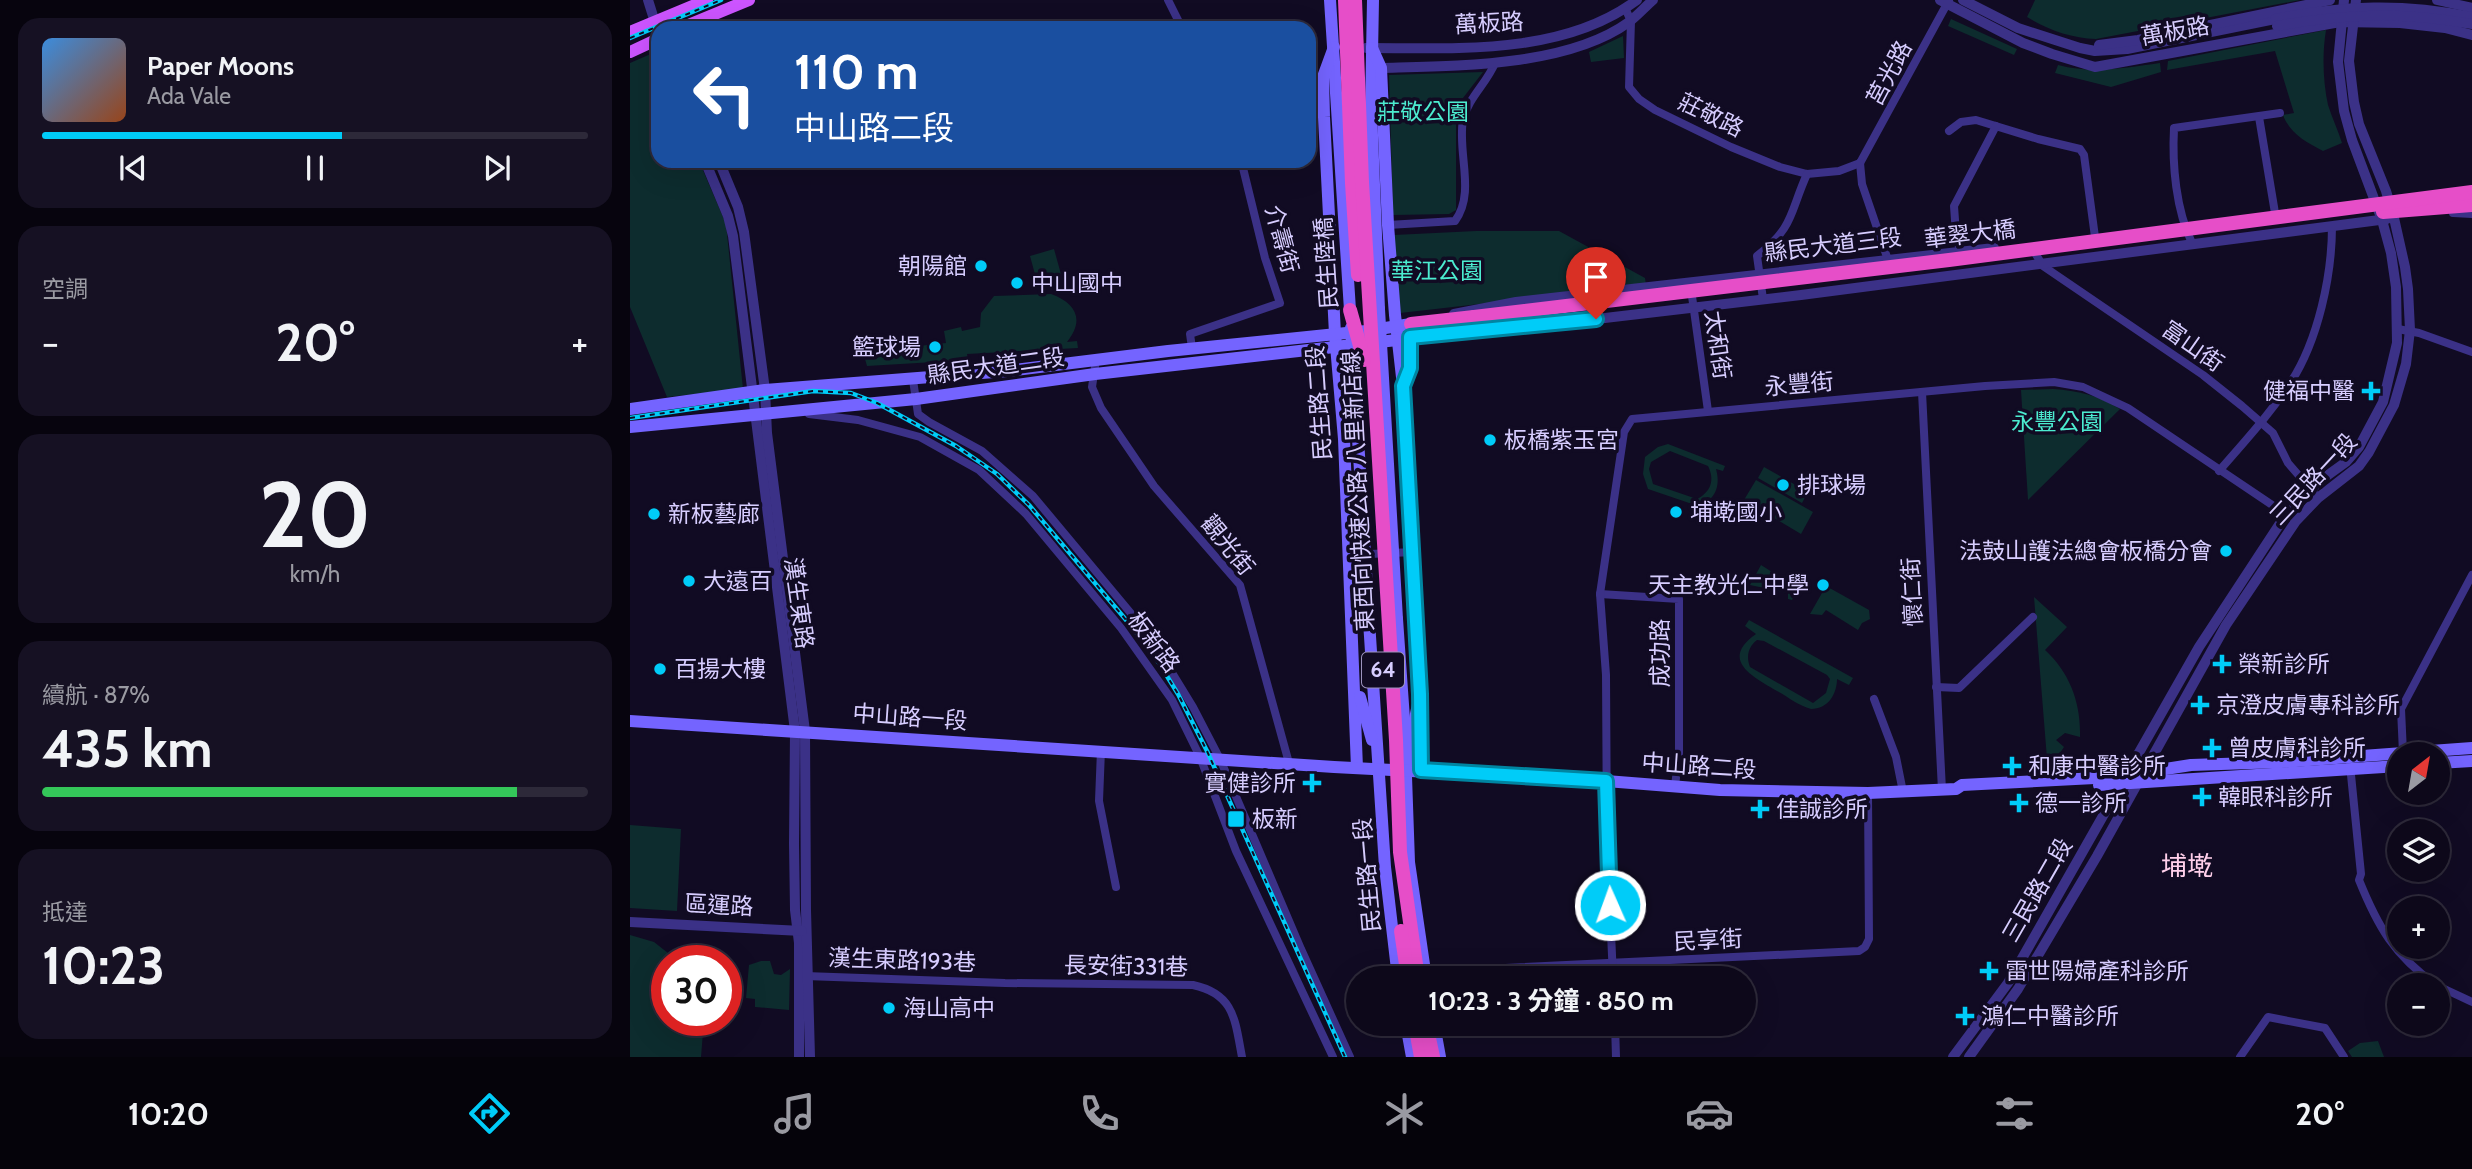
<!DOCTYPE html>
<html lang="zh-TW">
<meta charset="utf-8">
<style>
body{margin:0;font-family:Cabin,"Noto Sans TC",sans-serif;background:#161123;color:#f1f3f6;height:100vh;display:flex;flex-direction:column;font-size:26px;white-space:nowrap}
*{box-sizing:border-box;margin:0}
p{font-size:23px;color:#9a9aa2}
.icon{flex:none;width:38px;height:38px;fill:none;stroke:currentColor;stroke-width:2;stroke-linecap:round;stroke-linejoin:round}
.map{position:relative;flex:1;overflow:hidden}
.details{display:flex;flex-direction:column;gap:18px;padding:18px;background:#07040e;width:630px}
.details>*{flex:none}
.banner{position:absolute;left:21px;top:21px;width:665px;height:147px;border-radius:21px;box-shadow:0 7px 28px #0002,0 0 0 2px #2d2939;background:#1a4fa0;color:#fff;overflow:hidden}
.needle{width:46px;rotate:31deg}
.buttons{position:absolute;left:1757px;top:742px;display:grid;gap:14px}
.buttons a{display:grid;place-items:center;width:63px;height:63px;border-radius:50%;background:#0d081a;box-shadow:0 7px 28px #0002,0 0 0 2px #2d2939;font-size:35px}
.speed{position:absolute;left:21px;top:945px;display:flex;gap:14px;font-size:35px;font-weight:700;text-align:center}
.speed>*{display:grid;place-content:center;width:91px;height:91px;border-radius:50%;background:#0d081a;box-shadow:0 7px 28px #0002,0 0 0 2px #2d2939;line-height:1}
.speed .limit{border:10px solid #d22;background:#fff;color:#111}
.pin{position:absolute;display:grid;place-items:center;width:60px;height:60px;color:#fff;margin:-72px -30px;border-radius:50% 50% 50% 0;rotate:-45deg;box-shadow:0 0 7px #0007}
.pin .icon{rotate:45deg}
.me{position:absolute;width:77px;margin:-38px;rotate:358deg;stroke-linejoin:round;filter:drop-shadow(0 0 5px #0008)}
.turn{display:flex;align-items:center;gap:24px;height:147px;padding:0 28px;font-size:32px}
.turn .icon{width:91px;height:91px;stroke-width:2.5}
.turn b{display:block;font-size:49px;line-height:60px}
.big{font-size:52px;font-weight:700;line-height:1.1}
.details .card{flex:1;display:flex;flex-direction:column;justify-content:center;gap:10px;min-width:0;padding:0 24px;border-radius:21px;background:#161123}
.details .dial{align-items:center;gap:0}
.dial b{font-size:91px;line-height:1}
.song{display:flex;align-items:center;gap:21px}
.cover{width:84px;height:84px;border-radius:10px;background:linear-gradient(135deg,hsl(210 70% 55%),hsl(20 70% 35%))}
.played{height:7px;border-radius:4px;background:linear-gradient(90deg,#00ccf8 55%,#2d2939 55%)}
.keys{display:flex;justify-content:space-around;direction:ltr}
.heat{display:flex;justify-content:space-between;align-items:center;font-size:38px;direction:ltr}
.charge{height:10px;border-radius:5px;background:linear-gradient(90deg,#34c759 87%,#2d2939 0)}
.trip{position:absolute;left:716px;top:966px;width:410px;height:70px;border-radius:35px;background:#0d081a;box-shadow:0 7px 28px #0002,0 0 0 2px #2d2939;font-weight:700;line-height:70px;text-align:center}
.menu{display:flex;height:112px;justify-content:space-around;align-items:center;background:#05030a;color:#9a9aa2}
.menu .icon{width:49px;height:49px}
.menu .on{color:#00ccf8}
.menu b{font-size:32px;color:#f1f3f6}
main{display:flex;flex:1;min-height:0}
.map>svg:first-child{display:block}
.green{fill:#0d2c2e;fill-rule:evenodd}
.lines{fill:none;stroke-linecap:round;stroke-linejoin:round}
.minor{stroke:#3b3187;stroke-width:8}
.tertiary{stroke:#3b3187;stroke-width:10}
.secondary{stroke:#7464ff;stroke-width:12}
.primary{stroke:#cc54ff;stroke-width:12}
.trunk{stroke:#e64ec8;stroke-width:14}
.rail-casing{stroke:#00ccf8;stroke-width:4.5}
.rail{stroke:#110b23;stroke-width:2;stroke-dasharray:5;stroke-linecap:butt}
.tertiary-bridge{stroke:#3b3187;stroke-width:10}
.secondary-bridge{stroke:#7464ff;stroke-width:12}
.trunk-bridge{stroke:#e64ec8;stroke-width:14}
.route-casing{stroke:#0085a1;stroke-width:18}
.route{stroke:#00ccf8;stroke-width:12}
.poi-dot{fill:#00ccf8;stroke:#110b23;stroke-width:2.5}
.labels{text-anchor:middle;stroke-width:7;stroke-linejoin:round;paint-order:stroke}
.shield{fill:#110b23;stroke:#9c93bd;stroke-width:2}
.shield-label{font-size:21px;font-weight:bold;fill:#d7cdff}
.street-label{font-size:23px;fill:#d7cdff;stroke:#110b23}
.park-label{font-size:23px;fill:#4cecd0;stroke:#110b23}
.poi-label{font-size:23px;fill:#d7cdff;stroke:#110b23;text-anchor:start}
.quarter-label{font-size:26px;fill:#ffcfea;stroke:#110b23}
</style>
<main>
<section class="details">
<div class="card">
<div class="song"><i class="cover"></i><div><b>Paper Moons</b><p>Ada Vale</p></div></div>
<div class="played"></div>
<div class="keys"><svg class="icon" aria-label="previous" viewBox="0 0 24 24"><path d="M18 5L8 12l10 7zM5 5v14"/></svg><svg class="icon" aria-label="pause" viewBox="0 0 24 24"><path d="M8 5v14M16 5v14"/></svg><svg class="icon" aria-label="next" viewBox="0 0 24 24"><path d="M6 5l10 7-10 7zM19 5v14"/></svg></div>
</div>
<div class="card"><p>空調</p>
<div class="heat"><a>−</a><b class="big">20°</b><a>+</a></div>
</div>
<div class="card dial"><b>20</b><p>km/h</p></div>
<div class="card"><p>續航 · 87%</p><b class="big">435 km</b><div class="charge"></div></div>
<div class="card"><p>抵達</p><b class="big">10:23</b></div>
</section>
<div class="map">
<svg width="1842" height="1057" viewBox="0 0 1842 1057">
<rect width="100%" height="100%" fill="#110b23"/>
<!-- green -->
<g class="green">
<path d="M1405,0H1670L1466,39C1441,38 1418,30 1397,17Z"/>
<polygon points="1321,19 1387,49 1384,55 1318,26"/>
<path d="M1696,30C1692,54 1693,82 1698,105C1702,118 1708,130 1712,143L1693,151C1676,142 1660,134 1653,115L1664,113L1645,51L1537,70L1538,61Z"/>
<polygon points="993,36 994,58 961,62 959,52"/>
<polygon points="23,53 28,64 28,161 69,161 96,224 113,389 37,397 0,307 0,63"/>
<path d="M1530,63L1531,72L1481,87L1425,73L1428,65C1462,74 1495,68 1530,63Z"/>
<polygon points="853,72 826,107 826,210 819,214 763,215 759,75"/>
<polygon points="846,231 929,231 1015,278 1016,285 770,313 764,235"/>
<polygon points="424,249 434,285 406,278 400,256"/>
<path d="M421,294C446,303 455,320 437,342L447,341L448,348L337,354L338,360L237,366L233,352L316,343L314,331L331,327L332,331L350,327L351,313L364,296Z"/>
<path d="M1423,389C1448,391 1468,395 1490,409L1398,500L1391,390Z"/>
<path d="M1038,444L1095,466L1093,471L1086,469C1091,487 1085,500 1068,506L1018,489L1013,474L1015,457L1028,447ZM1040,451L1078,466C1085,480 1081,492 1067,499L1023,484L1019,469L1021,462Z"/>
<polygon points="1134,467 1178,492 1172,503 1128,478"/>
<polygon points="1126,480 1183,512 1171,534 1114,500"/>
<polygon points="1131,565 1169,589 1162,600 1158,599 1158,593 1120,585"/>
<polygon points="1196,586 1239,610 1240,619 1232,623 1228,630 1196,610 1192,615 1180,614"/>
<path d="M1404,597L1437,627L1415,650C1440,673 1451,703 1450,737L1435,733L1426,740L1434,747L1418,771Z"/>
<path d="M1119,620L1223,678L1219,685L1207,679C1207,694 1198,709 1181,709C1169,706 1158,697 1147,691C1123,677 1089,660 1126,634L1115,626ZM1127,640L1134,641L1197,675L1200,679L1196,693L1183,703L1120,667C1116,657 1118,647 1127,640Z"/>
<polygon points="0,825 51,829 47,911 0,908"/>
<polygon points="0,935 24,942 48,961 37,961 37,1020 74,1020 71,1057 0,1057"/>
<polygon points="131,961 140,961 144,974 151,975 160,969 159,1010 125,1007 125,999 116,998 119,965"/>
<polygon points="1748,1041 1754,1057 1722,1057 1718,1051 1730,1043"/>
</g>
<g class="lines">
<!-- minor -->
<g class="minor">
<polyline points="538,0 552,28"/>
<polyline points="995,8 1001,21 999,87 1009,99 1025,110 1101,147 1150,167 1177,174 1209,171 1230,163"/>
<polyline points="1629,117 1645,213"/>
<polyline points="1319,131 1331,122 1346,120 1408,139 1450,149 1454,155 1465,237"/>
<polyline points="1230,163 1319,0"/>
<polyline points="1230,163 1232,184 1258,260"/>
<polyline points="1823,213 1842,214"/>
<path d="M758,225L825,221C846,193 827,152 833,120C838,98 857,83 865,63"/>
<path d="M1562,243C1546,210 1542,165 1544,128L1650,113"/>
<polyline points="1402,248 1413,266 1573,375 1612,406 1643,433 1658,463 1684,493"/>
<polyline points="1330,251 1326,234 1324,206 1366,126"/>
<polyline points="1061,289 1078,411"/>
<path d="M1133,299L1127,256C1165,226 1159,214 1177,174"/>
<polyline points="1768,329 1789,333 1842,352"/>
<polyline points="562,348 560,334 650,303 635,258 613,168 616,161"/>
<polyline points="466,360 462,387 471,408 524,486 610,585 659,763"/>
<polyline points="283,380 288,414 299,422 352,451 403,496 519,635 563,707 590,759 671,949 720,1057"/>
<polyline points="1292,392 1312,790"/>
<polyline points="179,414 228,420 290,437 349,470 396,514 491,628 542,700 570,757 606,851 703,1057"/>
<path d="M1589,471C1614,442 1640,414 1661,382C1688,340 1702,276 1702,226"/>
<polyline points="719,555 783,552"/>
<polyline points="970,594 1049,599 1049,753 1045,786"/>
<polyline points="1306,687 1329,688 1403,617"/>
<polyline points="1244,699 1266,757 1273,792"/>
<polyline points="471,750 469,801 486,887"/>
<polyline points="1773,753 1771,709 1842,575"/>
<path d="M1720,765L1731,874L1729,880C1748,927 1764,955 1806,985"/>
<polyline points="792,972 1229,951 1235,947 1239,939 1238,793"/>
<path d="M175,976L375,983L563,985C605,994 605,1021 612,1057"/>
<polyline points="983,978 977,842 976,675 970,594 994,432 1002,419 1355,386 1424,382 1453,387 1498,408 1660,517"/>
<polyline points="1808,986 1842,1002"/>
<polyline points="985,1024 986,1057"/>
<polyline points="1610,1057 1638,1017 1695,1028 1714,1057"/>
</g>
<!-- tertiary -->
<g class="tertiary">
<polyline points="18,0 28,32"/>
<polyline points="1310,0 1393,43 1422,54 1465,67 1710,22 1770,23 1815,28 1842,35"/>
<polyline points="1333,0 1388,28 1450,48 1465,51 1497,49 1645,19"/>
<polyline points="1807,0 1842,8"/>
<polyline points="1469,45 1508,40 1700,0"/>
<path d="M736,48C825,48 932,56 1007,0"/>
<path d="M751,68C825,66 937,67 999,22C1007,16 1015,7 1023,0"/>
<polyline points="75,161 98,216 103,236 165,731 164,844 165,910 169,943 169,1057"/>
<polyline points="89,161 108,207 114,232 135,390 137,433 175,731 176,910 180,1057"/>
<polyline points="824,314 886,302 1364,248"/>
<polyline points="828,333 898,327 1171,295 1757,219"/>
<polyline points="0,922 172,931"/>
<polyline points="1323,1057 1378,983 1569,647 1649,525 1668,502 1691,480 1716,462 1729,447 1753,402 1767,343 1766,287 1761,253 1752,220 1722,140 1714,111 1708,62 1714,0"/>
<polyline points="1339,1057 1388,989 1467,856 1596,625 1666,521 1688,498 1729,466 1739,452 1764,405 1776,364 1780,330 1778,289 1775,267 1764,218 1756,191 1729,124 1724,102 1719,61 1726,0"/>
</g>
<!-- secondary -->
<g class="secondary">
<polyline points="700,0 720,310"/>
<polyline points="743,0 741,110 749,309"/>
<polyline points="704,47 693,77 694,117 705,334 714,439 727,768"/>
<polyline points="742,48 751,68 758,225 765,315 773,386 790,694 775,769"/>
<polyline points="775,383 780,368 780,337"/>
<polyline points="0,409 135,390 377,371 538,351 736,331 781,324"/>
<polyline points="727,422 732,504"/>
<polyline points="0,427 286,399 465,374 767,340 783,336"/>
<polyline points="767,619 774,719 779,862 796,978"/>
<polyline points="739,621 755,867 768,978"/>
<polyline points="730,697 742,740"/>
<polyline points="0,721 704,767 976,781 1090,790 1238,793 1326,789 1332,785 1484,777 1561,765 1651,762 1842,748"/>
<polyline points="791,722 791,770"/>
<polyline points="1808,763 1842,761"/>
<polyline points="1469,785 1769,766"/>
<polyline points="776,1024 782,1057"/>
<polyline points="804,1024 810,1057"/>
</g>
<!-- primary -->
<g class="primary">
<polyline points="51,28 119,0"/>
<polyline points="0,32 77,0"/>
<polyline points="0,52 28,39"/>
</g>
<!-- trunk -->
<g class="trunk">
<polyline points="781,324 844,317"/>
<polyline points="783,336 837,327"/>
<polyline points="785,1024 791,1057"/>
<polyline points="796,1024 803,1057"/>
</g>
<!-- rail casing -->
<g class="rail-casing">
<g id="rail">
<polyline points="0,38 91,0"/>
<polyline points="0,418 183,391 221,393 247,403 326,446 367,474 399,505 502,627 529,663 548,694 577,751 715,1057"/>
</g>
</g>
<!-- rail -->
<use href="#rail" class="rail"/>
<!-- tertiary-bridge -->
<g class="tertiary-bridge">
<path d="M1645,19C1715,5 1772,3 1842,17"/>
<path d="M1647,26C1718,13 1771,12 1842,24"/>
</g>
<!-- secondary-bridge -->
<g class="secondary-bridge">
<polyline points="749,309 767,619"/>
<polyline points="721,328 727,422"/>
<polyline points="732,504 739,621"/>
</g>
<!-- trunk-bridge -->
<g class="trunk-bridge">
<polyline points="715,0 722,183 728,275"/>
<polyline points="725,0 732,182 766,740 770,852 788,978"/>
<polyline points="1753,212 1842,205"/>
<polyline points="720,310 734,360"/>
<polyline points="844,317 1319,260 1842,192"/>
<polyline points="771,931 778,978"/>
</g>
</g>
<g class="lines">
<!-- route casing -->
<g class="route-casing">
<polyline id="route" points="966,319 780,337 780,368 773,386 790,694 791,770 976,781 980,905"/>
</g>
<!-- route -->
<use href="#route" class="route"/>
</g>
<!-- markers -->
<g class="poi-dot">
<circle cx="351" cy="266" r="7"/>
<circle cx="387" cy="283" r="7"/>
<circle cx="305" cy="347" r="7"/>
<path d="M1737.5 380.5h7v7h7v7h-7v7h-7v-7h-7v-7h7z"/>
<circle cx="860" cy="440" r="7"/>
<circle cx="1153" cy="485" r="7"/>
<circle cx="1046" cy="512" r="7"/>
<circle cx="24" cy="514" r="7"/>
<circle cx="1596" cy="551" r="7"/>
<circle cx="59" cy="581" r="7"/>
<circle cx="1193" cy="585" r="7"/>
<path d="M1588.5 653.5h7v7h7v7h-7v7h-7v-7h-7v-7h7z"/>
<circle cx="30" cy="669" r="7"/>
<path d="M1566.5 694.5h7v7h7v7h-7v7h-7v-7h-7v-7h7z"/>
<path d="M1578.5 737.5h7v7h7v7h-7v7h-7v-7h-7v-7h7z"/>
<path d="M1378.5 755.5h7v7h7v7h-7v7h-7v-7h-7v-7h7z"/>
<path d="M678.5 772.5h7v7h7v7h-7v7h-7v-7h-7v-7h7z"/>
<path d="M1568.5 786.5h7v7h7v7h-7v7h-7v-7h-7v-7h7z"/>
<path d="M1385.5 792.5h7v7h7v7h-7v7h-7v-7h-7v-7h7z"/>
<path d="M1126.5 798.5h7v7h7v7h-7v7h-7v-7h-7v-7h7z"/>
<rect x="597" y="810" width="18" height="18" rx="3.5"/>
<path d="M1355.5 960.5h7v7h7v7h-7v7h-7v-7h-7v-7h7z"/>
<circle cx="259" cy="1008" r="7"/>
<path d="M1331.5 1005.5h7v7h7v7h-7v7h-7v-7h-7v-7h7z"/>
</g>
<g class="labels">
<!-- shield labels -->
<rect class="shield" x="732" y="652.5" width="42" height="35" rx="5"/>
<g class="shield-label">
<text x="753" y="677">64</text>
</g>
<!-- street labels -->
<g class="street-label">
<text transform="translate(859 23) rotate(-3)" y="8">萬板路</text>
<text transform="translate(1545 31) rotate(-10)" y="8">萬板路</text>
<text transform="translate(1259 73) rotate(-62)" y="8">莒光路</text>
<text transform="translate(1081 115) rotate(26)" y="8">莊敬路</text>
<text transform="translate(1340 234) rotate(-7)" y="8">華翠大橋</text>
<text transform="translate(652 239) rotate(75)" y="8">介壽街</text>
<text transform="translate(1203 245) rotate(-7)" y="8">縣民大道三段</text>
<text transform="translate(696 263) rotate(-94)" y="8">民生陸橋</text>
<text transform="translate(1088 345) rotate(82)" y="8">太和街</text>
<text transform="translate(1563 346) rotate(35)" y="8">富山街</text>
<text transform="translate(366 366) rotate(-8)" y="8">縣民大道二段</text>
<text transform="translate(1169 384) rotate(-5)" y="8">永豐街</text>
<text transform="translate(689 403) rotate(-94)" y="8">民生路二段</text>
<text transform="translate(1683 479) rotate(-47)" y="8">三民路一段</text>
<text transform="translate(728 491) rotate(-93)" y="8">東西向快速公路 八里新店線</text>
<text transform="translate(598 545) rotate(51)" y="8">觀光街</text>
<text transform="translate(1282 592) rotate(-93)" y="8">懷仁街</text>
<text transform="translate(169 603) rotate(82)" y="8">漢生東路</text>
<text transform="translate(524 642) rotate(53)" y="8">板新路</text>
<text transform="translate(1030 653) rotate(-90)" y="8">成功路</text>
<text transform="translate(280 717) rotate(4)" y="8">中山路一段</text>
<text transform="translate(1069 766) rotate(4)" y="8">中山路二段</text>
<text transform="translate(737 875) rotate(-95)" y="8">民生路一段</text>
<text transform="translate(1407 890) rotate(-60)" y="8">三民路二段</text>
<text transform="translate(89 905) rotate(3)" y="8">區運路</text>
<text transform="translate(1078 940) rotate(-3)" y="8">民享街</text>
<text transform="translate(272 960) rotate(2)" y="8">漢生東路193巷</text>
<text transform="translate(496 966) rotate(1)" y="8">長安街331巷</text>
</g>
<!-- park labels -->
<g class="park-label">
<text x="793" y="120">莊敬公園</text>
<text x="807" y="279">華江公園</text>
<text x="1427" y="430">永豐公園</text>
</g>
<!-- poi labels -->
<g class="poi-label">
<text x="337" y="274" text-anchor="end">朝陽館</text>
<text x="401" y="291">中山國中</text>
<text x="291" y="355" text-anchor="end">籃球場</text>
<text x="1725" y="399" text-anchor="end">健福中醫</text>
<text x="874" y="448">板橋紫玉宮</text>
<text x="1167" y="493">排球場</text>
<text x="1060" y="520">埔墘國小</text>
<text x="38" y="522">新板藝廊</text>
<text x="1582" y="559" text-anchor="end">法鼓山護法總會板橋分會</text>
<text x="73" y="589">大遠百</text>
<text x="1179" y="593" text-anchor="end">天主教光仁中學</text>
<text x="1608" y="672">榮新診所</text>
<text x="44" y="677">百揚大樓</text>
<text x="1586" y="713">京澄皮膚專科診所</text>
<text x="1598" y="756">曾皮膚科診所</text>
<text x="1398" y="774">和康中醫診所</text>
<text x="666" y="791" text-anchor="end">實健診所</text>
<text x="1588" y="805">韓眼科診所</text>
<text x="1405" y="811">德一診所</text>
<text x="1146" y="817">佳誠診所</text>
<text x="622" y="827">板新</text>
<text x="1375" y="979">雷世陽婦產科診所</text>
<text x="273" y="1016">海山高中</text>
<text x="1351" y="1024">鴻仁中醫診所</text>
</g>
<!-- quarter labels -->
<g class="quarter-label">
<text x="1557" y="875">埔墘</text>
</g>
</g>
</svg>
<div class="buttons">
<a><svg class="needle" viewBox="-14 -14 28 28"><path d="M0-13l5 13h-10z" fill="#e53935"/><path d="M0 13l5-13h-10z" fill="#9a9aa2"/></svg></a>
<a><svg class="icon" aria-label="layers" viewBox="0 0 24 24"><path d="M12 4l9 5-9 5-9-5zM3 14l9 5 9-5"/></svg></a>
<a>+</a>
<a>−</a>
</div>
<div class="speed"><div class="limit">30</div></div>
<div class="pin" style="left:966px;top:319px;background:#d93025"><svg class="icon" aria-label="arrive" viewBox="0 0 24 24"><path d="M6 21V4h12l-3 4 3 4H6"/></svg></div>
<svg class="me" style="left:980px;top:905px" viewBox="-20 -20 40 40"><circle r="17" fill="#00ccf8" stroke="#fff" stroke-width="3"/><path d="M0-11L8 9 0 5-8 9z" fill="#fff"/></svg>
<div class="trip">10:23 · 3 分鐘 · 850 m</div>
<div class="banner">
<div class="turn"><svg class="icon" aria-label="left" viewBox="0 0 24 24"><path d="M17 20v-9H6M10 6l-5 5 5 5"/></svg><div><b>110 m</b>中山路二段</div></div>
</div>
</div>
</main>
<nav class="menu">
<b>10:20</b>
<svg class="icon on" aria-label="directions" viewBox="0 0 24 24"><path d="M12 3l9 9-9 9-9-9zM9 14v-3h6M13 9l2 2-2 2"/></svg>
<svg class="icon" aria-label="music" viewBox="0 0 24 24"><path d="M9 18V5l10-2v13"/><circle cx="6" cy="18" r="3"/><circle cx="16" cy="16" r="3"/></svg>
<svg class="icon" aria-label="phone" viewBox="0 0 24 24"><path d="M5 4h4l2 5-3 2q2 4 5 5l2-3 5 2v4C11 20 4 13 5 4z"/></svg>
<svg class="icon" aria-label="climate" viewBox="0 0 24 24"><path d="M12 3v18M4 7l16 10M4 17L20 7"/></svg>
<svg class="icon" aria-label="car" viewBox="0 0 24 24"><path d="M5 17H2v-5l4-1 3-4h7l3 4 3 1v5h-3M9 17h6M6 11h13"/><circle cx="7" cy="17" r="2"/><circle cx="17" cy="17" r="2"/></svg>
<svg class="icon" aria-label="filters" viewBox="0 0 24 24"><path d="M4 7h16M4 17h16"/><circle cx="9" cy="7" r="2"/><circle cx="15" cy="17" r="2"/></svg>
<b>20°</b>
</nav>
